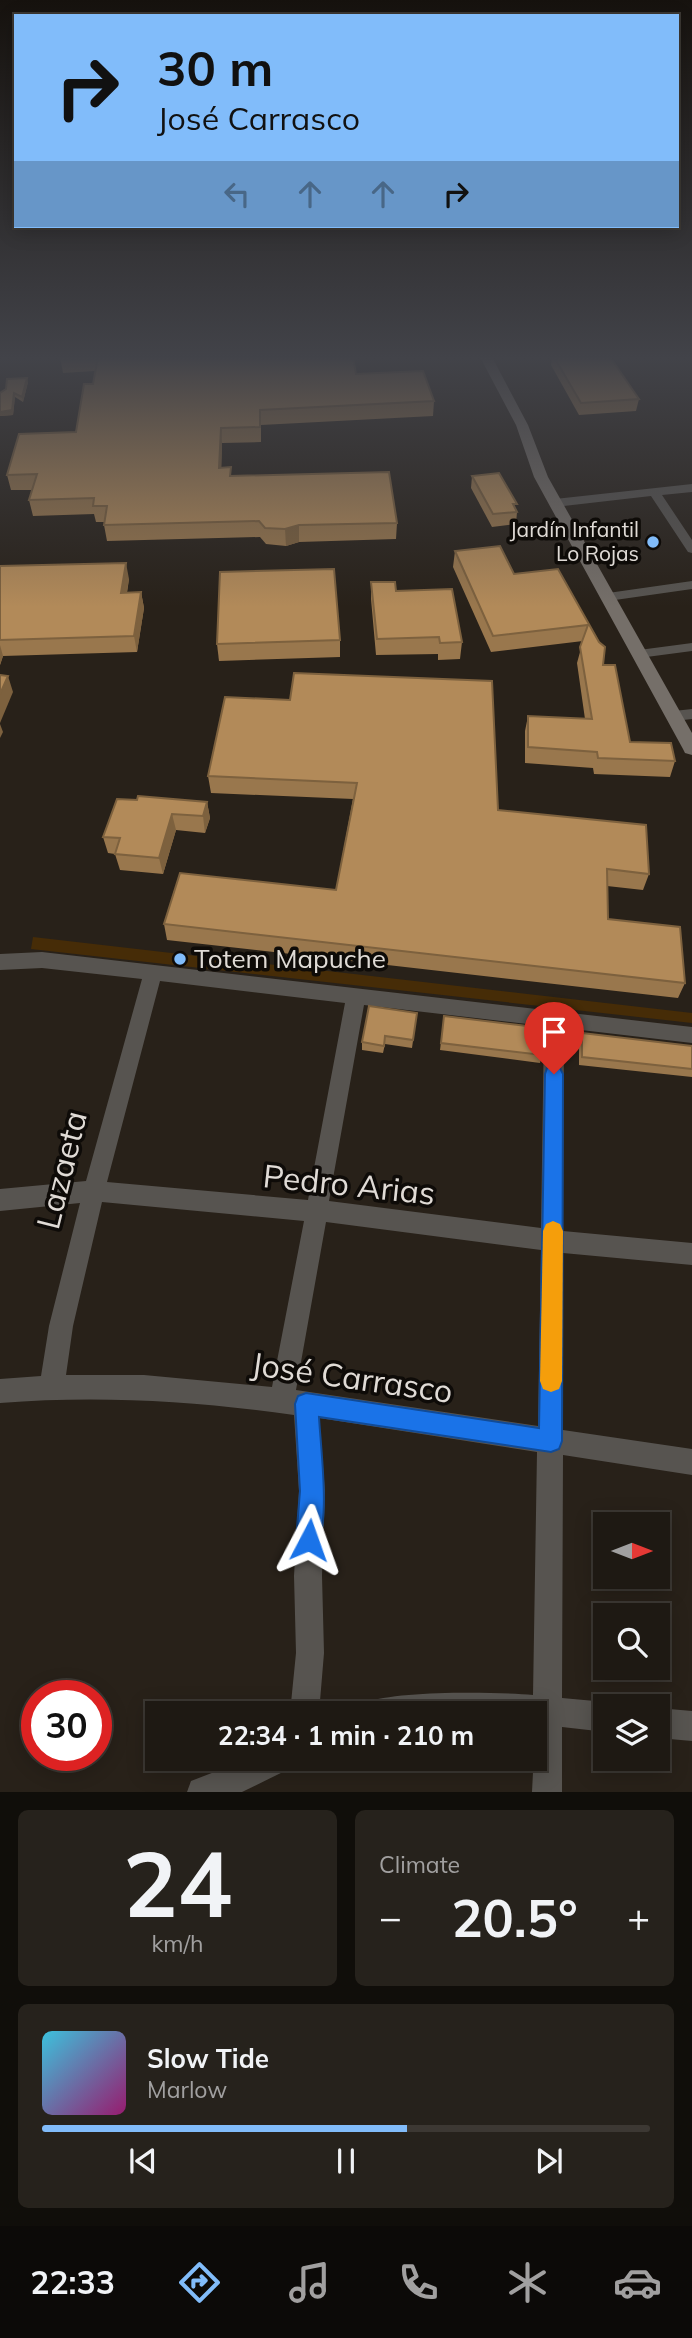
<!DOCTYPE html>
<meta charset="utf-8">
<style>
body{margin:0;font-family:Mulish,sans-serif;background:#26221c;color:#f1f3f6;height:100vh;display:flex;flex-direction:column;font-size:26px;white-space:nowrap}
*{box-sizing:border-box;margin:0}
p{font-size:23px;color:#a1a0a0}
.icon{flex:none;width:38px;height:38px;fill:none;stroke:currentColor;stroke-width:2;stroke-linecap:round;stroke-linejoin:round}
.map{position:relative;height:1792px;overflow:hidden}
.drawer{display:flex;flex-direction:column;gap:18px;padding:18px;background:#100e0a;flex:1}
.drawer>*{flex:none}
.guide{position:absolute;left:14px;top:14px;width:665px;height:214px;border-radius:0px;box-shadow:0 4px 18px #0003,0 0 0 2px #3c3833;background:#81bcfa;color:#111;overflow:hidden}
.needle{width:46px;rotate:90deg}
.tools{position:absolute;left:593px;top:1512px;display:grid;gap:14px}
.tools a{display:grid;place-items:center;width:77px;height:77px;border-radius:0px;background:#1e1913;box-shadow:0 4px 18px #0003,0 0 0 2px #3c3833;font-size:35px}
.speed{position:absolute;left:21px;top:1680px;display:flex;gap:14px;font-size:35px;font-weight:700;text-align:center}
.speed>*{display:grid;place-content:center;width:91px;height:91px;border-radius:50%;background:#1e1913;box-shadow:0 4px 18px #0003,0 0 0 2px #3c3833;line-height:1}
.speed .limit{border:10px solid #d22;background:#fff;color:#111}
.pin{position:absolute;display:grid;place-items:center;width:60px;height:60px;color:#fff;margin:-72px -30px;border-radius:50% 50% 50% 0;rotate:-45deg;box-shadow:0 0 7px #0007}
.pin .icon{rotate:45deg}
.me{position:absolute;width:77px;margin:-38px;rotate:4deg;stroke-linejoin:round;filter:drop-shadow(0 0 5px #0008)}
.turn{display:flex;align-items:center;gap:24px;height:147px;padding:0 28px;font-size:32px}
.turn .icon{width:91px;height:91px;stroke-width:2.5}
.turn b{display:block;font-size:49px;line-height:60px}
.lanes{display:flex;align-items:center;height:66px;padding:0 28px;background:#0003;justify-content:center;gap:35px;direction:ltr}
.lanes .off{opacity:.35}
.big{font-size:52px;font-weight:700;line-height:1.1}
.drawer .widget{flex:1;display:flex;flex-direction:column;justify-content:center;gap:10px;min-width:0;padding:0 24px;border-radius:10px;background:#26221c}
.drawer .dial{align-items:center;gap:0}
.dial b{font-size:91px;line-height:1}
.song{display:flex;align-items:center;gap:21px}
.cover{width:84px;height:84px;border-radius:10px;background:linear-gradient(135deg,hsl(190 70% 55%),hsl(320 70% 35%))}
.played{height:7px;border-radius:4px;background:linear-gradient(90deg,#81bcfa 60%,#3c3833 60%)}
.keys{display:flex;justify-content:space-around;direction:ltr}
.heat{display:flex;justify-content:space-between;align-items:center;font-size:38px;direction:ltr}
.drawer .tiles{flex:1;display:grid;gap:18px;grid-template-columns:1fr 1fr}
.widget:last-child{grid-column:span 2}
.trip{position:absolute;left:145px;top:1701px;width:402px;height:70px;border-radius:0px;background:#1e1913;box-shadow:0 4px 18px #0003,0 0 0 2px #3c3833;font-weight:700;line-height:70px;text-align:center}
.dock{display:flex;height:112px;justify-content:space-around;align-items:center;background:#0c0a08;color:#a1a0a0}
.dock .icon{width:49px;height:49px}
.dock .selected{color:#81bcfa}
.dock b{font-size:32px;color:#f1f3f6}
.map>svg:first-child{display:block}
.green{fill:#462c07}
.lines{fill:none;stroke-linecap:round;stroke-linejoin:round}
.street{fill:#575450;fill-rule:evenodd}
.secondary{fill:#756f69;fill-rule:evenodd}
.wall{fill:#99774d}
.shaded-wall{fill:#7d613e}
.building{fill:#b28a59;stroke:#7d613e;stroke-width:2}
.route{fill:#1a73e8;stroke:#114b97;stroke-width:2}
.slow{fill:#f59e0b}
.poi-dot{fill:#81bcfa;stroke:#0e0b08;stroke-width:2.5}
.labels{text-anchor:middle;stroke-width:7;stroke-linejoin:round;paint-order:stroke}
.far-poi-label{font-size:21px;fill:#e0dbd6;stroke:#0e0b08;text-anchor:end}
.poi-label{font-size:26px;fill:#e0dbd6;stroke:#0e0b08;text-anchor:start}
.near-street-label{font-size:32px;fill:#e0dbd6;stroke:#0e0b08}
</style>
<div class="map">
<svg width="692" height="1792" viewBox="0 0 692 1792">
<rect width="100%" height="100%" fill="#282119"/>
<!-- green -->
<polygon class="green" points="33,937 692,1013 692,1023 31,949"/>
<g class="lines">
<!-- street -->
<g class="street">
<polygon points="692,484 692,492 662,495 692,540 692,553 688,552 651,496 555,507 549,503 555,499"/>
<polygon points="692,581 692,589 608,601 601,597 608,593"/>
<polygon points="692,643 692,651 639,658 632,654 639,650"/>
<polygon points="692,709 692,719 674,721 667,716 674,711"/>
<path d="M42,952L692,1027V1043L564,1028L563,1231L692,1243V1265L563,1253V1430L692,1449V1475L563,1455L562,1698L606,1702L615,1706H606V1732L562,1727V1792H532L536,1713H360L365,1703C396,1690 498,1692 533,1695L537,1452L319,1418L325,1491L322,1576L324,1653L319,1713H290L296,1653L294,1576L299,1491L294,1415C196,1401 99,1395 0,1403V1379L41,1376L49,1326L80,1203L0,1211V1189L86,1181L142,979L42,968L0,970V954ZM160,981L345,1003L308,1200L107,1182ZM364,1005L544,1026L541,1228L329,1201ZM102,1202L304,1221L272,1387L144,1375H66L73,1326ZM326,1222L541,1250L538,1426L296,1390Z"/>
<polygon points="658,1708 692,1711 692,1741 658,1738"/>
<polygon points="248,1759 291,1759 287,1770 242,1792 187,1792 191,1781"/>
</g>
<!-- secondary -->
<polygon class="secondary" points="480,357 492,357 528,425 548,477 692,733 692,755 685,753 683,749 534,477 516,425"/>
</g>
<!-- wall -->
<g class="wall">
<polygon points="60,357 324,357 356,374 434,401 433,416 261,425 261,442 222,443 221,468 232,476 397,523 396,539 299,542 286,546 266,544 260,537 107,541 104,525 104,522 96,522 94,514 33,516 29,500 32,490 11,490 7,475 76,432 93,384 95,371 63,373"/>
<polygon points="552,357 610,357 639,399 636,411 579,415 551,365"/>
<polygon points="28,382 23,402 15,397 13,415 0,416 0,393"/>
<polygon points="472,476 516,509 517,512 516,524 492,527 471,488"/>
<polygon points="455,551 514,574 558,569 599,642 603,665 630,742 675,761 670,777 594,774 593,768 525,763 525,731 528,716 585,719 577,663 583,641 491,652 453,567"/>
<polygon points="0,566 129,579 127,593 141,592 144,608 137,652 3,656 0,665"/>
<polygon points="371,582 396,591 462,642 460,659 438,660 438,654 376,655 371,599"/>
<polygon points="340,640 340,657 219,661 217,644"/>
<polygon points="225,697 649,874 643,890 607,886 608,919 685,983 678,998 167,940 164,924 336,890 353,799 211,793 208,776"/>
<polygon points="207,802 210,818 205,833 176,830 163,874 120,870 115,854 108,853 103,837"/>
<polygon points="417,1013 412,1048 385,1044 383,1053 362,1050 362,1042"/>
<polygon points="444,1016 542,1055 540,1063 440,1050"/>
<polygon points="582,1033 692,1046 692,1077 579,1065 579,1041"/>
</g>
<!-- shaded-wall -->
<g class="shaded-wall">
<polygon points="27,378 28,382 23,402 22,397"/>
<polygon points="14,393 15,397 13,415 0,416 0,412"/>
<polygon points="221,428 222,443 221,484 219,468"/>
<polygon points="299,525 299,542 286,546 285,529"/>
<polygon points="126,563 129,579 124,609 121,593"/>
<polygon points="141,592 144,608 137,652 134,636"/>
<polygon points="0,645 3,656 0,665"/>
<polygon points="8,676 13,692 0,723 0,694"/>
<polygon points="0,724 3,732 0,738"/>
<polygon points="207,802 210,818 205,833 203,816"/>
<polygon points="172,814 176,830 163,874 159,858"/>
</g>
<!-- building -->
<g class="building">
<polygon points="98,357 353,357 356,374 423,371 434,401 260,410 260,427 221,428 219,468 231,467 230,476 389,472 397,523 299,525 285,529 265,528 259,521 104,525 107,506 93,506 94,498 29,500 37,474 7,475 19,434 76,432 84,384 93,384"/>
<polygon points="554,357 610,357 639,399 581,403"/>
<polygon points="27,378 22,397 14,393 12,410 0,412 0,393 6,389 7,379"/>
<polygon points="499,473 517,504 513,504 517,512 493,514 472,476"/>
<polygon points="500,546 514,574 558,569 599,642 605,647 603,665 615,665 630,742 671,743 675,761 598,758 597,752 528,747 528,716 592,719 580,647 588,625 493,636 455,551"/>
<polygon points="126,563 121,593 141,592 134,636 0,640 0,566"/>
<polygon points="334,569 340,640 217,644 220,572"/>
<polygon points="371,582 395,582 396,591 452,589 462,642 440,643 439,637 377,639"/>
<polygon points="294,673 492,681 498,810 646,825 649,874 607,869 608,919 680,927 685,983 164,924 180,873 336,890 357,783 208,776 225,697 290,700"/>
<polygon points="0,675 8,676 0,694"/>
<polygon points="138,796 207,802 203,816 172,814 159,858 115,854 120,838 103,837 117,799 137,800"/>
<polygon points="369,1006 417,1013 413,1040 385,1036 384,1046 362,1042"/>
<polygon points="444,1016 536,1027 543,1033 542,1055 441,1043"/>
<polygon points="582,1033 692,1046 692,1069 582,1057"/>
</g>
<!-- sky -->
<linearGradient id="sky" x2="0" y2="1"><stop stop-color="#16120e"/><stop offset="0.59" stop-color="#424349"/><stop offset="1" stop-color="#424349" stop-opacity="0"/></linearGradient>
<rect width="692" height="607" fill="url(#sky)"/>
<!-- route -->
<path class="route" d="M554,1066L560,1068L563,1074L562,1441L559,1449L551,1452L319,1417C321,1453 330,1516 317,1549L309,1552L300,1549L296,1540L300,1491L295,1404L298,1396L306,1393L539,1428L545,1074L547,1068Z"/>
<!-- slow -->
<polygon class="slow" points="553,1221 560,1224 563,1231 562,1381 559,1389 551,1392 543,1389 540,1381 543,1231 546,1224"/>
<!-- markers -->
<g class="poi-dot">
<circle cx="653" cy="542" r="7"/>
<circle cx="180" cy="959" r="7"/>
</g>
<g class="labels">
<!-- far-poi labels -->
<g class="far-poi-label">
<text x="639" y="537">Jardín Infantil<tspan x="639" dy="24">Lo Rojas</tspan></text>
</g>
<!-- poi labels -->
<g class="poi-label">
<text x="194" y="968">Totem Mapuche</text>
</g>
<!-- near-street labels -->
<g class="near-street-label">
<text transform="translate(62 1170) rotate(-76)" y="11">Lazaeta</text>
<text transform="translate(349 1185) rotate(6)" y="11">Pedro Arias</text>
<text transform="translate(352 1378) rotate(8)" y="11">José Carrasco</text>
</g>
</g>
</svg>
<div class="tools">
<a><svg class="needle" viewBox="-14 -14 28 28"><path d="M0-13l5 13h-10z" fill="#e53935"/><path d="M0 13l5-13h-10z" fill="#a1a0a0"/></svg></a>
<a><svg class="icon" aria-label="search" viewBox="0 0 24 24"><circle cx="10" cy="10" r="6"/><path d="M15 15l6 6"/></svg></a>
<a><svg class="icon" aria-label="layers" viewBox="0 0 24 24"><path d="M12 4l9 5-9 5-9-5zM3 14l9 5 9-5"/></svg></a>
</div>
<div class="speed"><div class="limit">30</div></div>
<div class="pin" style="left:554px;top:1074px;background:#d93025"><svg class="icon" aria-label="arrive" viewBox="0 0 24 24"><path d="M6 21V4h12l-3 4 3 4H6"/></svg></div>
<svg class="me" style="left:309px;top:1540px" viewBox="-20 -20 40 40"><path d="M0-17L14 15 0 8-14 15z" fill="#1a73e8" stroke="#fff" stroke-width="4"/></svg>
<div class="trip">22:34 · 1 min · 210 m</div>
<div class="guide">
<div class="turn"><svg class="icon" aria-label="right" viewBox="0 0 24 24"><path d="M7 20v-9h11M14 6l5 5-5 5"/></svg><div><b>30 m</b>José Carrasco</div></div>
<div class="lanes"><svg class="icon off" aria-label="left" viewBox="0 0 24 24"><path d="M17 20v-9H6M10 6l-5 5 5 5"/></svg><svg class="icon off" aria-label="ahead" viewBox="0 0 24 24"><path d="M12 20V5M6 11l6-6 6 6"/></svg><svg class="icon off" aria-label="ahead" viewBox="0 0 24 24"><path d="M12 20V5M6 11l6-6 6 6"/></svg><svg class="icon" aria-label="right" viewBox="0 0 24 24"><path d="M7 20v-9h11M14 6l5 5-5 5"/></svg></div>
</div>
</div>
<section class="drawer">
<div class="tiles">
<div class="widget dial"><b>24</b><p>km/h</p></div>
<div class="widget"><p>Climate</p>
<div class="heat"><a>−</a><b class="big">20.5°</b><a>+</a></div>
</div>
<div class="widget">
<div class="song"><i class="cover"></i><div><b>Slow Tide</b><p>Marlow</p></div></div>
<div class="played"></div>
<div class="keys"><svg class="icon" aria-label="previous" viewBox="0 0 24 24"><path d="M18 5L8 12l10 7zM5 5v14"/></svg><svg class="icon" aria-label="pause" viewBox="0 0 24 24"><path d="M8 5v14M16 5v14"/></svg><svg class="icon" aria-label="next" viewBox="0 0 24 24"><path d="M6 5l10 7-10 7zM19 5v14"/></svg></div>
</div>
</div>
</section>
<nav class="dock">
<b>22:33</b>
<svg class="icon selected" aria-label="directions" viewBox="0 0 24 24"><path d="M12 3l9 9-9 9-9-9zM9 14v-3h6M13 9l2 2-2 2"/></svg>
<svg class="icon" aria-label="music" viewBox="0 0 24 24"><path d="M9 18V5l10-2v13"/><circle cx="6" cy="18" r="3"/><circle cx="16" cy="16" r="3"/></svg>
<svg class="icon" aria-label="phone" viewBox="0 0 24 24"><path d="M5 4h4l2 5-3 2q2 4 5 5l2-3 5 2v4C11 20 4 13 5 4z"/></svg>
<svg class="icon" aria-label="climate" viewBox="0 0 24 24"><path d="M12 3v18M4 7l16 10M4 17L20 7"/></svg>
<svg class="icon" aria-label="car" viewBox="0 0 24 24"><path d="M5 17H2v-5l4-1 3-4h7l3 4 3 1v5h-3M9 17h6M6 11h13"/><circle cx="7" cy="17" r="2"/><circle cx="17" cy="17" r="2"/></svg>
</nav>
